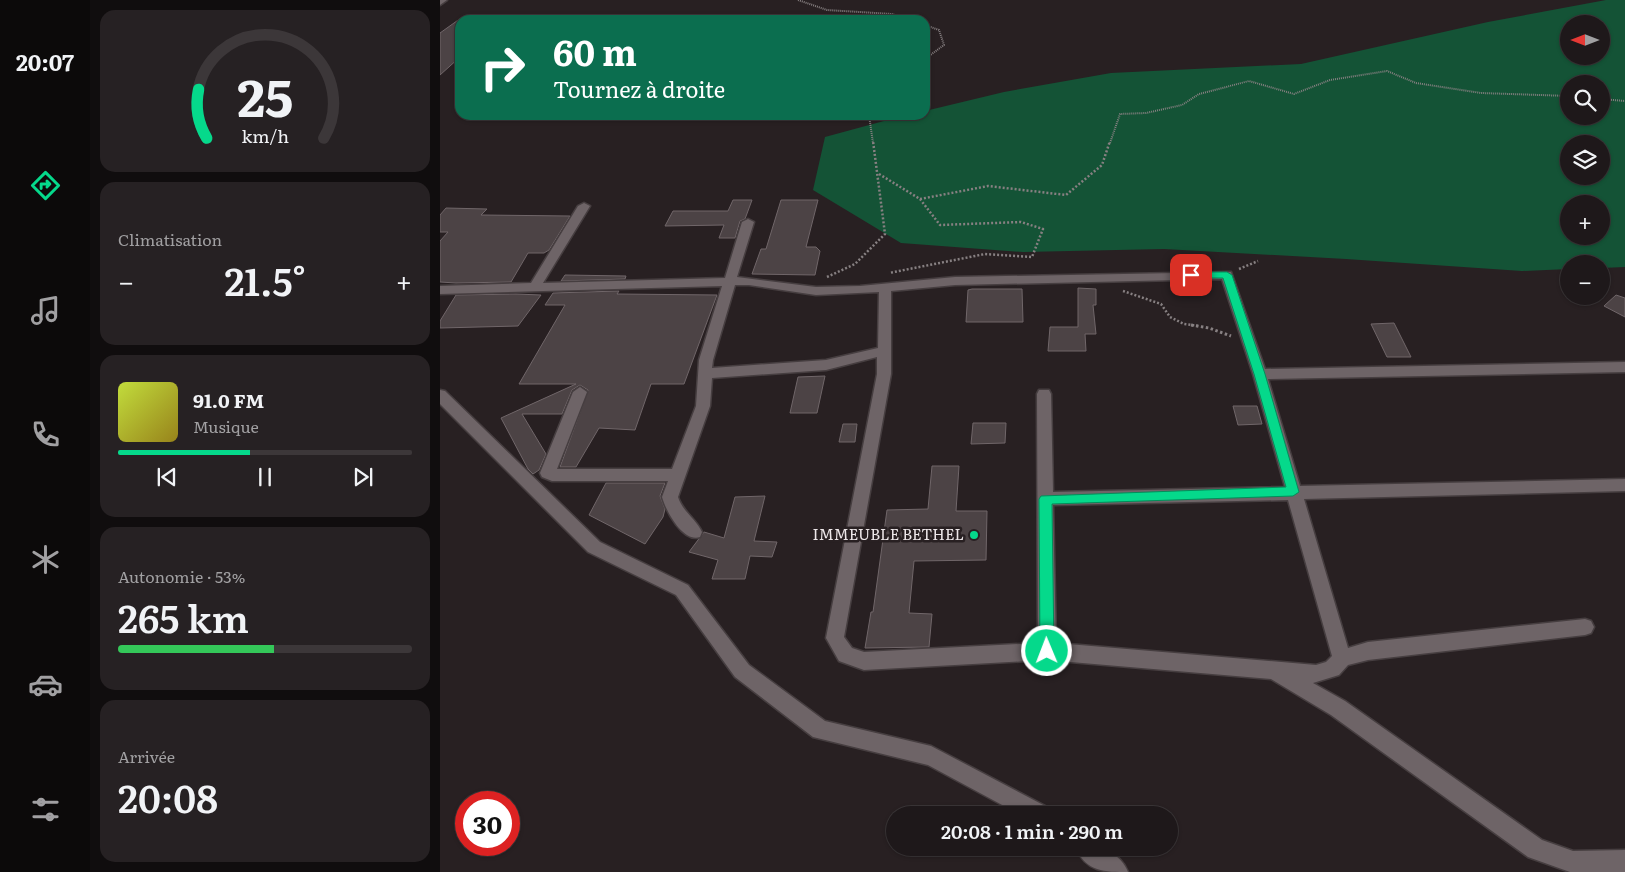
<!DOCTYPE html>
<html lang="fr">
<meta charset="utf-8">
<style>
body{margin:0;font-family:Literata,serif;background:#262123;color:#f1f3f6;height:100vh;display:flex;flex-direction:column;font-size:19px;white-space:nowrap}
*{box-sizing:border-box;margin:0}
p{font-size:16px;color:#a1a0a2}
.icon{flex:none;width:28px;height:28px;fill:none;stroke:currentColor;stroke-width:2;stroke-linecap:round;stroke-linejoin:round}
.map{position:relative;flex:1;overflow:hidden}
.sheet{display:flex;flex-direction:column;gap:10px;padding:10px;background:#100d0e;width:350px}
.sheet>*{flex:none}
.guide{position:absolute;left:15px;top:15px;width:475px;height:105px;border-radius:15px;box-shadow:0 1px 4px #0004,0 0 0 1px #3c3739;background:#0b6e4f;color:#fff;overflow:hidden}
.needle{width:32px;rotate:270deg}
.fabs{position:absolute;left:1120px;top:15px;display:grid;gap:10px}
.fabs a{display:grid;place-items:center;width:50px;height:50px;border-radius:50%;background:#1e181a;box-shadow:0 1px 4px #0004,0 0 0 1px #3c3739;font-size:25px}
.speed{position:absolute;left:15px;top:791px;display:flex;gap:10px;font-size:25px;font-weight:700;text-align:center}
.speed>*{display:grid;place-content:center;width:65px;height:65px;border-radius:50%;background:#1e181a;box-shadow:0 1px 4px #0004,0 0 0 1px #3c3739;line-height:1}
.speed .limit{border:8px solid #d22;background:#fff;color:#111}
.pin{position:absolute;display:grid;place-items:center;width:42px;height:42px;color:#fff;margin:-21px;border-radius:10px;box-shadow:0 2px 8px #0006}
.me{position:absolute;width:55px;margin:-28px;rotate:359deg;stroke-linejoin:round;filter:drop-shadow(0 0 4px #0008)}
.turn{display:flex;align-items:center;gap:18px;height:105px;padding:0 15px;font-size:22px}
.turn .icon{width:65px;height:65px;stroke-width:2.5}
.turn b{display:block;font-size:35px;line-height:42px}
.big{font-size:38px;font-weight:600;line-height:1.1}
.sheet .card{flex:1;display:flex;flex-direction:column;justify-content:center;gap:8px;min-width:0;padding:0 18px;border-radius:15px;background:#262123}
.sheet .dial{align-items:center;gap:0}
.dial svg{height:130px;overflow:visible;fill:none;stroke:#3c3739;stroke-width:7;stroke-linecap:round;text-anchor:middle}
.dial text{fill:#f1f3f6;stroke:none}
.song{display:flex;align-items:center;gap:15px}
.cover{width:60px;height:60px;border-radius:8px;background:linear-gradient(135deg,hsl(70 70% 55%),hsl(50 70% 35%))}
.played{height:5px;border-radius:2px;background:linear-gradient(90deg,#05d98b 45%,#3c3739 45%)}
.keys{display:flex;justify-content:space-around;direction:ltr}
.heat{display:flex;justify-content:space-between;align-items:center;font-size:28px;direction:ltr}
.charge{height:8px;border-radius:4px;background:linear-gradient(90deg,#34c759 53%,#3c3739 0)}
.trip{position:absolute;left:446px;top:806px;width:292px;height:50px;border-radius:25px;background:#1e181a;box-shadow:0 1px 4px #0004,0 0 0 1px #3c3739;font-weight:600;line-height:50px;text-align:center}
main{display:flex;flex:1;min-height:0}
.menu{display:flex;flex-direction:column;width:90px;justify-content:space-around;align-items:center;background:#0c0a0a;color:#a1a0a2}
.menu .icon{width:35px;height:35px}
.menu .current{color:#05d98b}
.menu b{font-size:22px;color:#f1f3f6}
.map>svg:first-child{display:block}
.green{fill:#145336;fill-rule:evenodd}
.building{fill:#4c4345;stroke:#706669}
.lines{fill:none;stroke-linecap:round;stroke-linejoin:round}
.minor-casing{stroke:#463e40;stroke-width:3}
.path-far2{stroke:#878082;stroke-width:2;stroke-dasharray:1 1;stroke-linecap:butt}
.path-far1{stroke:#878082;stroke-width:2.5;stroke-dasharray:2 2;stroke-linecap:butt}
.path{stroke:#878082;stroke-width:3;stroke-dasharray:2.5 2.5;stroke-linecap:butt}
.minor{fill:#6e6467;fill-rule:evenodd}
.route{fill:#05d98b;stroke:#038d5a}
.poi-dot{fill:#05d98b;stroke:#282022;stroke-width:2}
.labels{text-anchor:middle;stroke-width:5;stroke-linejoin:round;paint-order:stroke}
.poi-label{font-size:15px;fill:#ede7e9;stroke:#282022;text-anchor:end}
</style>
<main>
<nav class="menu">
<b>20:07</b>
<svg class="icon current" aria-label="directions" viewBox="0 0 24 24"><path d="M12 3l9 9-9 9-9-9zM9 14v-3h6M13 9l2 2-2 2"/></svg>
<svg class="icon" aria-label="music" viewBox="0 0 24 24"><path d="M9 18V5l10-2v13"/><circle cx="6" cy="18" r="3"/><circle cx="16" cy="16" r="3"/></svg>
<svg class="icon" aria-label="phone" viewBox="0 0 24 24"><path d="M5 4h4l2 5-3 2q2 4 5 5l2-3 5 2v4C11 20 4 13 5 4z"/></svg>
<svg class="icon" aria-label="climate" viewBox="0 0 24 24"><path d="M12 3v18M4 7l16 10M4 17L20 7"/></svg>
<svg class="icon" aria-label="car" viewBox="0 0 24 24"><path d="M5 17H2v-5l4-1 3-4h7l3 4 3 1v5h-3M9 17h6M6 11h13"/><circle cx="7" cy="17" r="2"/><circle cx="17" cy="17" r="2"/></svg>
<svg class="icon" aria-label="filters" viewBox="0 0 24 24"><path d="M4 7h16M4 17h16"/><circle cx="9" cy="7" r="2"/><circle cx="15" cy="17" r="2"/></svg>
</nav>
<section class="sheet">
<div class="card dial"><svg viewBox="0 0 100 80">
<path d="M14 69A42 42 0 1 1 86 69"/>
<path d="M14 69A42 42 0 0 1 9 39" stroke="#05d98b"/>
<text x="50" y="56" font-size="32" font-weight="700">25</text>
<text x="50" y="72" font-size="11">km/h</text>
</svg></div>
<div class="card"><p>Climatisation</p>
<div class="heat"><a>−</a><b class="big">21.5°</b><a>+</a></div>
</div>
<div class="card">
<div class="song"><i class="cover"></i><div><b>91.0 FM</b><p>Musique</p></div></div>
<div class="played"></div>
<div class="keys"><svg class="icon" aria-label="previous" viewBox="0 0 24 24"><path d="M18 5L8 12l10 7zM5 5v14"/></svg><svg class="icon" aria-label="pause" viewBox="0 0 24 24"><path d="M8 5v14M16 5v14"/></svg><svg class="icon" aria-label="next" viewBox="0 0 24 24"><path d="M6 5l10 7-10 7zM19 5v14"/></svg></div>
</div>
<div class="card"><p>Autonomie · 53%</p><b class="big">265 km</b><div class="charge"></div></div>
<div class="card"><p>Arrivée</p><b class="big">20:08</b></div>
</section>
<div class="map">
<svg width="1185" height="872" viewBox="0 0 1185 872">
<rect width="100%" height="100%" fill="#282022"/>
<!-- green -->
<path class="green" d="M1166,0H1185V267L1161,268V264H1129V269L1082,271L906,259L724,249L583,252L461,243L373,190L385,137L466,115H485V111L564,92L671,73L861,64L1048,22ZM1129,24H1161V56H1129ZM1129,84H1161V116H1129ZM1129,144H1161V176H1129ZM1129,204H1161V236H1129Z"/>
<!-- building -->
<g class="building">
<polygon points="21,18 43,20 20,20 20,57 0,75 0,33"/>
<polygon points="293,200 312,200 305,219 300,221 295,238 279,238 284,225 225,226 233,211 288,211"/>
<polygon points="341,200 378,200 366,247 376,247 380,251 375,275 312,274 321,249 326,249"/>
<polygon points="6,208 47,209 41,215 130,216 109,250 104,253 88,253 71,282 16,283 0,282 0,241 8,232 0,232 0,215"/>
<polygon points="125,275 186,276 185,279 121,281"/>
<polygon points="638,288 656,289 656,305 653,305 656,334 645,334 646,351 608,351 610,327 638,327"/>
<polygon points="532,289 582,289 583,322 526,322 528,290"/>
<polygon points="179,291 177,294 277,295 244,384 211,384 195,430 159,428 136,467 120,467 148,390 140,385 132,390 122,414 82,414 106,454 99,470 93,474 88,469 61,418 136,384 79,384 125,305 105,305 113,293"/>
<polygon points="76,294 101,295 78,326 0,328 0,321 16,295"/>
<polygon points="1176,295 1185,298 1185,317 1164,306"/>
<polygon points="954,323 971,357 947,357 931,324"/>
<polygon points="385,376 377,413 350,413 358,377"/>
<polygon points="793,406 817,406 822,424 798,425"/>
<polygon points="533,423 566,423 565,443 531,444"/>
<polygon points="403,424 417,424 415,442 399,442"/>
<polygon points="492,466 519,466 516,511 547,511 546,560 474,561 469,613 492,614 489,647 425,648 431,612 433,612 447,510 488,509"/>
<polygon points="166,483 225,483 220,496 225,509 223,517 205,544 149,515"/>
<polygon points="325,496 314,541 337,542 332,557 310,556 305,579 272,579 278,560 249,552 264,532 284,538 295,497"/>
</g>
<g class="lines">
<!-- minor casing -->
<g class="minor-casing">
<g id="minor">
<polygon points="0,0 7,0 0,5"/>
<path d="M144,203L150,206L103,283L285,278L302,222L308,219L314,222L297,277L376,287L420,286L515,277L791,272L825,369L1185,362V372L828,379L860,486L1185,479V491L864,499L908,648L928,642L1145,619L1151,621L1154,627L1151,633L1145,635L928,660L908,665L899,675L873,683L905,701L1102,840L1133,851L1185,850V872H1130L1088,857L891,715L831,679L607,660L424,670L399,661L386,638L437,374V357L386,370L272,378L270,406L238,497C242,511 256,519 262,532L260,537C243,543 226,511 222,497L228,481H112L102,477L100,473L133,392L140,387L147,392L117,469H232L256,406L259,360L282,286L0,294V286L91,283L138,206ZM782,279L813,374L845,487L613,492L611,394L609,390H599L597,394L598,643L424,652L412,648L404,637L451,374V291L515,285ZM295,285H309L376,295L439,292L438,348L386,360L272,368L273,360ZM848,500L892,656L886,662L876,665L616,643L613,505Z"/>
<polygon points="0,390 5,391 160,542 248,585 309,665 385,721 491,746 609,808 613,815 581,815 488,765 373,737 295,677 236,595 148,552 0,404"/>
<path d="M636,848C657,845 679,850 688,872C665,872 646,872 636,848Z"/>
</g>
</g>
<!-- path-far2 -->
<g class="path-far2">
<polyline points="358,0 387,10 452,14 470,20"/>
<polyline points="485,25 499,30 504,45 485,59"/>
<polyline points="1161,99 1185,101"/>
<polyline points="429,115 433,143"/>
<polyline points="670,143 680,114 706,113 742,105 759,94 809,81 854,94 890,80 947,71 976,83 1041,93 1129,96"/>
</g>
<!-- path-far1 -->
<g class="path-far1">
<polyline points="439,174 480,199 500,225 581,222 603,229 592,257 545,254 449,273"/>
<polyline points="480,199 548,186 626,195 662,165 670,141"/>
<polyline points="799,269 818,261"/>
<polyline points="387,277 415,264 445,234 433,141"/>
<polyline points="683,291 721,304 730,317 744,324 759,326"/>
</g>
<!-- path -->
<polyline class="path" points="751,325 769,328 791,336"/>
<!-- minor -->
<use href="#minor" class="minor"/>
</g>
<!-- route -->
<polygon class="route" points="787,272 792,275 825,374 859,492 853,496 612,504 614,651 612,656 607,658 602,656 600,651 599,499 601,496 846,487 814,374 783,278 751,278 746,275 751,272"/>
<!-- markers -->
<circle class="poi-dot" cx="534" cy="535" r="5"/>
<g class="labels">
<!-- poi labels -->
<g class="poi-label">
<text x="524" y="540">IMMEUBLE BETHEL</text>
</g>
</g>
</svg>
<div class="fabs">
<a><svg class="needle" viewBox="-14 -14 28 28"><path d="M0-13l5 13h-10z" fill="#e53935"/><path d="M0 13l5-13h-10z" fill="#a1a0a2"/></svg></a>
<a><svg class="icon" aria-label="search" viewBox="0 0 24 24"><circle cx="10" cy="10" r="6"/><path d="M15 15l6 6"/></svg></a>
<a><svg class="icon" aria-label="layers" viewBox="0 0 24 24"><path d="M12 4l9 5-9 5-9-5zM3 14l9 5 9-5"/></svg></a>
<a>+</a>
<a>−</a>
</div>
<div class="speed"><div class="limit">30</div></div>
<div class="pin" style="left:751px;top:275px;background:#d93025"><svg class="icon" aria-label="arrive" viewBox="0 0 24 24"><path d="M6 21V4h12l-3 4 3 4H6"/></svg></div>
<svg class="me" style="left:607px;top:651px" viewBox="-20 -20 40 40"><circle r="17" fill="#05d98b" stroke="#fff" stroke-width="3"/><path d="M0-11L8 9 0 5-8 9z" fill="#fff"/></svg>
<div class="trip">20:08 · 1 min · 290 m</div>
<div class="guide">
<div class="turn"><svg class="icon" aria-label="right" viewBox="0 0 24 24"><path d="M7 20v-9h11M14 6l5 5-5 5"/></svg><div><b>60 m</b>Tournez à droite</div></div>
</div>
</div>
</main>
